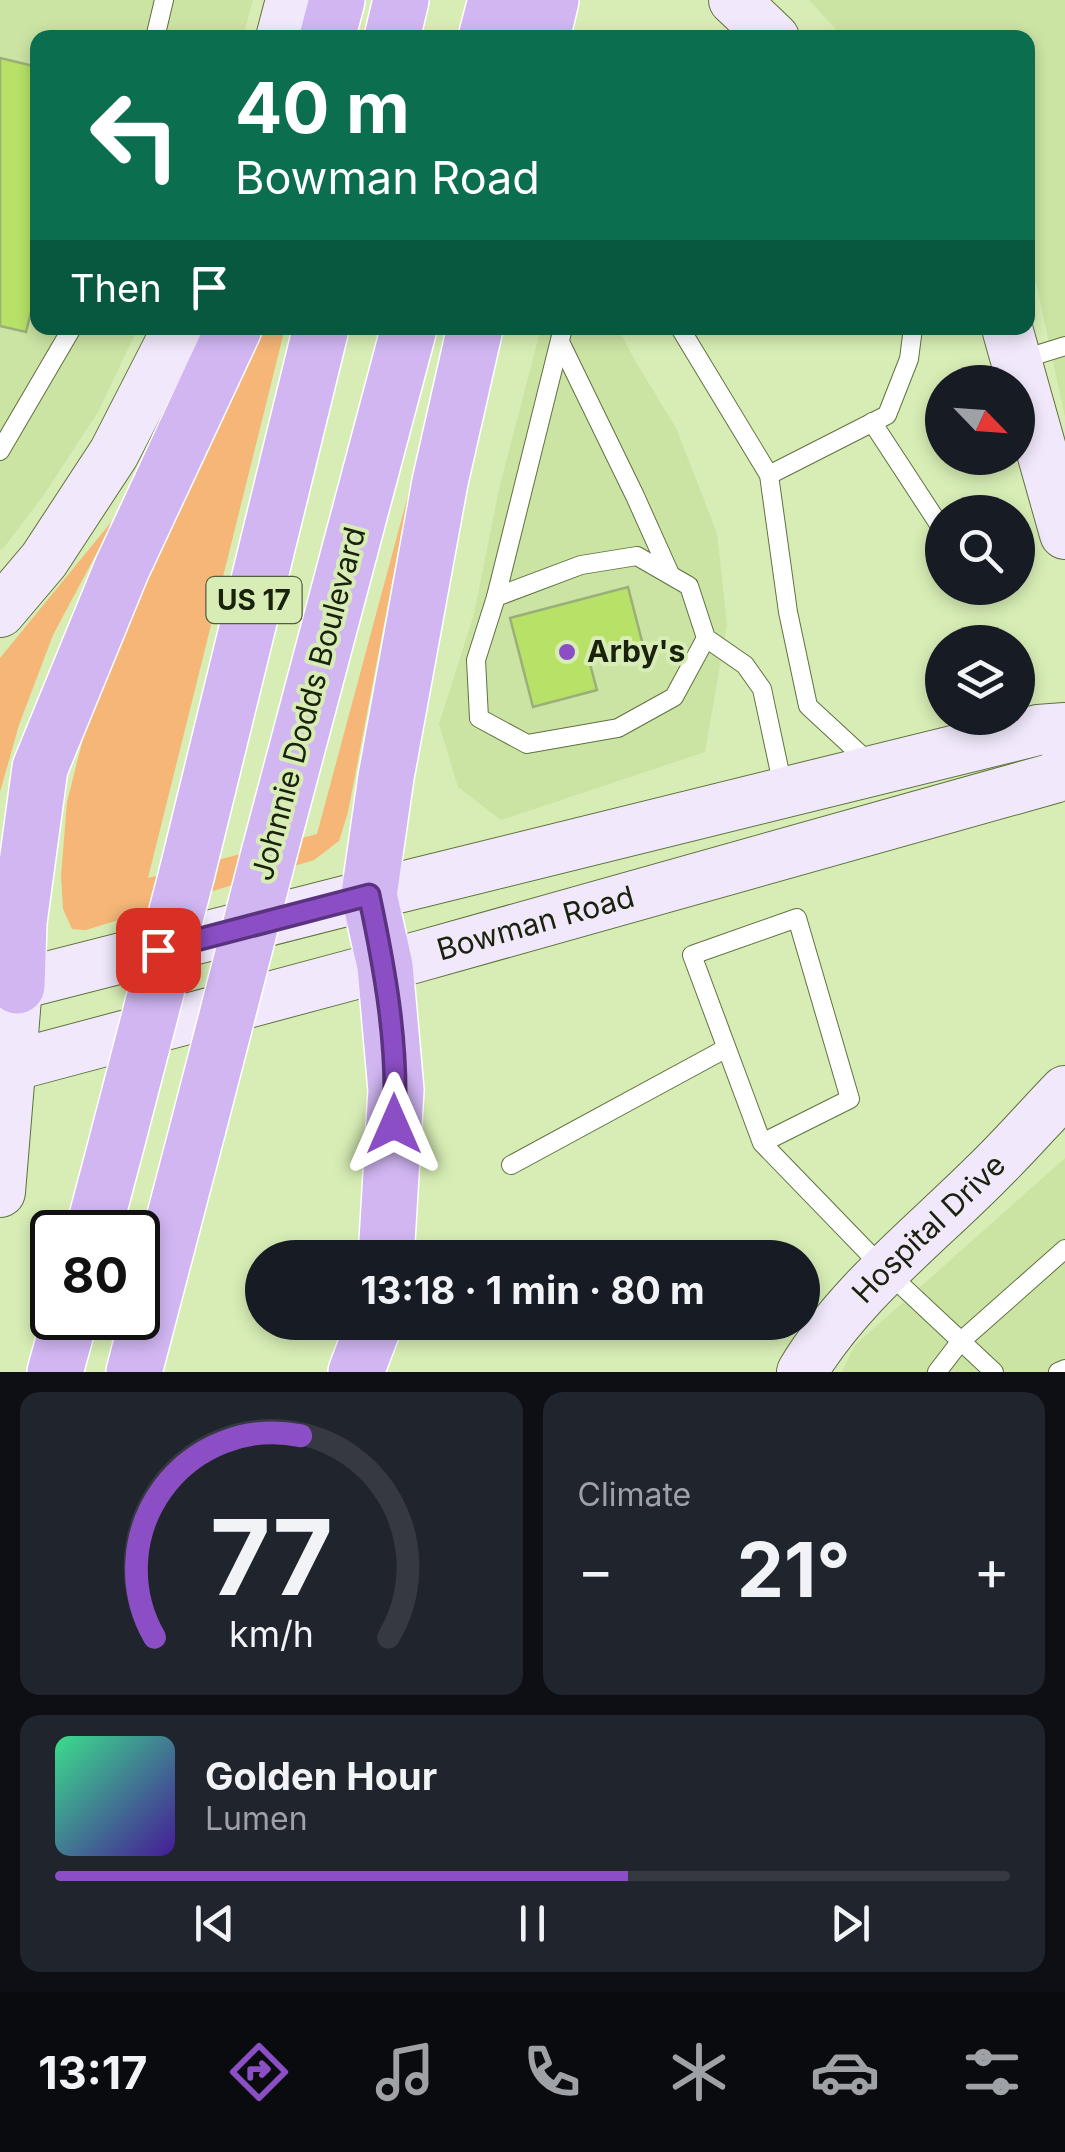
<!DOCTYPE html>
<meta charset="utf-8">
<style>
body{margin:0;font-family:Inter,sans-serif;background:#20242c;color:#f1f3f6;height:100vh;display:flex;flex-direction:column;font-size:38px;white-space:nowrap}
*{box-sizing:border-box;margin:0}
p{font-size:32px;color:#9ea1a6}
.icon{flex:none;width:55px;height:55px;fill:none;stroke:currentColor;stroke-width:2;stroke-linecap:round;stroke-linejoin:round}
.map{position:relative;height:1372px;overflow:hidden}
.panel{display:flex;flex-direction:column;gap:20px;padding:20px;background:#0d0f14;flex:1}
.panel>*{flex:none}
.guide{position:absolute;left:30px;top:30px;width:1005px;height:305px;border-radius:20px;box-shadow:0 5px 15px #0003;background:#0b6e4f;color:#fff;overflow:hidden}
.needle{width:65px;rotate:115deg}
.buttons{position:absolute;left:925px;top:365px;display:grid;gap:20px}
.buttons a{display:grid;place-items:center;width:110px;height:110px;border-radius:50%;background:#171b24;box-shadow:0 5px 15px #0003;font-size:50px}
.speed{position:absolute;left:30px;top:1210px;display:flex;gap:20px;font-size:50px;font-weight:700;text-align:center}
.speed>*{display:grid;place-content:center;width:130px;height:130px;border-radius:50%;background:#171b24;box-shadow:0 5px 15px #0003;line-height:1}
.speed .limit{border:5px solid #111;border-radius:15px;background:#fff;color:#111}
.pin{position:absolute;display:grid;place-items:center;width:85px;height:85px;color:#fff;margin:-42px;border-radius:20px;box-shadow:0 5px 15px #0006}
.me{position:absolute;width:110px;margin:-55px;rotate:0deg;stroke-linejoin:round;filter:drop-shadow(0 0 8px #0008)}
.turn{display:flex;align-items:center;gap:35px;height:210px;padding:0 40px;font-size:45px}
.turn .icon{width:130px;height:130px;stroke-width:2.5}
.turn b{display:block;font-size:70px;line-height:85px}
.then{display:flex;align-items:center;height:95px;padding:0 40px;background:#0003;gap:20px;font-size:38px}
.big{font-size:75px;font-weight:700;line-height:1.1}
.panel .tile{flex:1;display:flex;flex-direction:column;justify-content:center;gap:15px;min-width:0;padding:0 35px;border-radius:20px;background:#20242c}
.panel .dial{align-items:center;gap:0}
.dial svg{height:260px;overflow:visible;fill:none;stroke:#363941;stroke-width:7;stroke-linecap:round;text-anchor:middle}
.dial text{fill:#f1f3f6;stroke:none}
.song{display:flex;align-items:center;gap:30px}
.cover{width:120px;height:120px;border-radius:15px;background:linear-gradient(135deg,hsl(150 70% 55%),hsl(260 70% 35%))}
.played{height:10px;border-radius:5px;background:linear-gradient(90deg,#8b4ec4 60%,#363941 60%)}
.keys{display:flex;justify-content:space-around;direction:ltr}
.heat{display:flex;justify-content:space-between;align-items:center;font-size:55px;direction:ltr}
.panel .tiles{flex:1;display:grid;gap:20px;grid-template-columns:1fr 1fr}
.tile:last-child{grid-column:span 2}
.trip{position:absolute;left:245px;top:1240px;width:575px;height:100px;border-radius:50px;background:#171b24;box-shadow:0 5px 15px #0003;font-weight:700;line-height:100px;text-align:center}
.tabs{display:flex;height:160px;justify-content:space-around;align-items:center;background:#090b0e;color:#9ea1a6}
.tabs .icon{width:70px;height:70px}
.tabs .on{color:#8b4ec4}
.tabs b{font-size:45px;color:#f1f3f6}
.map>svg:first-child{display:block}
.built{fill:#cbe3a3}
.green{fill:#f5b678}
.building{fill:#b7e167;stroke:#9aaf79;stroke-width:2.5}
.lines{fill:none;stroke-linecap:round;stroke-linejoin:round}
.lane-casing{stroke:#5f723f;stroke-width:20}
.secondary-casing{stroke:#5f723f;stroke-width:52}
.highway-casing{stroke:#fff;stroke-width:58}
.lane{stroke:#fff;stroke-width:18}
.secondary{stroke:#f1e9fb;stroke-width:50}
.highway{stroke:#d1b6f2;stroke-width:55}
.highway-bridge-casing{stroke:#fff;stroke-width:58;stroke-linecap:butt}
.highway-bridge{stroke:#d1b6f2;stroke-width:55}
.route-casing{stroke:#5a337f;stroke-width:25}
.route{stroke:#8b4ec4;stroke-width:18}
.poi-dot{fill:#8b4ec4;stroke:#d7edb5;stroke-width:4}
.labels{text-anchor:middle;stroke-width:8;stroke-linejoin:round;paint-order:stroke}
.shield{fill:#d7edb5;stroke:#535e3f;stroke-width:2.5}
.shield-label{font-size:28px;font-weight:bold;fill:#1a210c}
.poi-label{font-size:30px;font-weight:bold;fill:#1a210c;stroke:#d7edb5;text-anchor:start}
.street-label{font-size:30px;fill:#1a210c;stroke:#d7edb5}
</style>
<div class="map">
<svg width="1065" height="1372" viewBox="0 0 1065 1372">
<rect width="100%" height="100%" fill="#d7edb5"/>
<!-- built -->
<g class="built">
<polygon points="0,0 253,0 243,37 38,38 38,328 138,328 98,412 43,496 2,550 0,549"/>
<polygon points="809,0 1065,0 1065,417 1037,287 1028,267 1028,38 843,37"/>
<polygon points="541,328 618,328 634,359 676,428 717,533 727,625 705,752 501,820 458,787 439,724 474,614 499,489"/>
<polygon points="1065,1158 1065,1372 842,1372 855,1345"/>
</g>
<!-- green -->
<g class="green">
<polygon points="263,328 285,328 148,878 317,834 411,484 348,812 339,841 314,860 86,930 72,929 63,909 61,876 67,802 88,719 107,660"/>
<polygon points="117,515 53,635 19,725 0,792 0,658"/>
</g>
<!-- building -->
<g class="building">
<polygon points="0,58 38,67 38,283 26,332 0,326"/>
<polygon points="628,587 643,645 589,660 597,690 533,707 510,618"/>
</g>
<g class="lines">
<!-- lane casing -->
<g class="lane-casing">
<g id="lane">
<polyline points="155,38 164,0"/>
<polyline points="680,328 769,475 788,612 808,706 873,766"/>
<polyline points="560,342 635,496 670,574"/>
<polyline points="1017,361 1065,346"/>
<polyline points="872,422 942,529"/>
<polyline points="0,451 72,328"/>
<polyline points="769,475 887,415 909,359 913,328"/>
<polyline points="496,597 563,328"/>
<polyline points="706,638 674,697 618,728 527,744 479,718 476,660 496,597 581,565 637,556 689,586 706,638 745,665 762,689 783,787"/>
<polyline points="762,1143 692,955 797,918 850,1099 762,1143 885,1270 994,1372"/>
<polyline points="511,1165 725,1049"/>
<polyline points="937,1372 960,1342 1065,1249"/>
<polyline points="1058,1372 1065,1369"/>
</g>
</g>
<!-- secondary casing -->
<g class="secondary-casing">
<g id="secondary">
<polyline points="734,0 774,38"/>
<polyline points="281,38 291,0"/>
<polyline points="1007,328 1065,534"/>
<polyline points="0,612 44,560 114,453 178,328"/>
<polyline points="0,989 369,895 1038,730 1065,728"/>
<path id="s1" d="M0,1069L385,966L1054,778L1065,768"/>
<polyline points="0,1192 17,986"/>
<path id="s2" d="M802,1372C848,1295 922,1238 985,1175C1013,1148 1038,1119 1065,1091"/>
</g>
</g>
<!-- highway casing -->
<g class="highway-casing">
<g id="highway">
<polyline points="327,38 337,0"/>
<polyline points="392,38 401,0"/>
<polyline points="486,38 496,0"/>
<polyline points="542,38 551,0"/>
<polyline points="270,850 409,328"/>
<polyline points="187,873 321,328"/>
<polyline points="17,986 19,922 40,768 122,568 234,328"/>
<polyline points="93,1232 114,1153"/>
<polyline points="386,1258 396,1090 385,966 369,895 386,777 440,482 475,328"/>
<polyline points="55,1372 70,1318"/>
<polyline points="134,1372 198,1128"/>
<polyline points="356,1372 375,1322"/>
</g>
</g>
<!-- lane -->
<use href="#lane" class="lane"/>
<!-- secondary -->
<use href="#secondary" class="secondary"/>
<!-- highway -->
<use href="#highway" class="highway"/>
<!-- highway-bridge casing -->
<g class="highway-bridge-casing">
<g id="highway-bridge">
<polyline points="198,1128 270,850"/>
<polyline points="114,1153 187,873"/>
</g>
</g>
<!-- highway-bridge -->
<use href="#highway-bridge" class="highway-bridge"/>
</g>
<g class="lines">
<!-- route casing -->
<g class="route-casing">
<path id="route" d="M158,950L369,895C385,970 399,1047 394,1124"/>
</g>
<!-- route -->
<use href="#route" class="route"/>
</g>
<!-- markers -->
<circle class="poi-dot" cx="567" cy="652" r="10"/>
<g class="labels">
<!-- shield labels -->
<rect class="shield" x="206.5" y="577" width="95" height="46" rx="8"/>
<g class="shield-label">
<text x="254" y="610">US 17</text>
</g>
<!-- poi labels -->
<g class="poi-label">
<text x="587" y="662">Arby's</text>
</g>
<!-- street labels -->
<g class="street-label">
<text transform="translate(309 704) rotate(-75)" y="10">Johnnie Dodds Boulevard</text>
<text dy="10" stroke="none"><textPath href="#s1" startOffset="555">Bowman Road</textPath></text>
<text dy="10" stroke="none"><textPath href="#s2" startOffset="192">Hospital Drive</textPath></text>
</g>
</g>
</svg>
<div class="buttons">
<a><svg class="needle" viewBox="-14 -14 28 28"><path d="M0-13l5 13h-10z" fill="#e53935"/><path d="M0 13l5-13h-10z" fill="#9ea1a6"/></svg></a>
<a><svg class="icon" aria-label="search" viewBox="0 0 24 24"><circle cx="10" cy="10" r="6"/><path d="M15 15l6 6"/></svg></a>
<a><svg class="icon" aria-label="layers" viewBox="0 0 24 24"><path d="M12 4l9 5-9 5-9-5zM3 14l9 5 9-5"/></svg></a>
</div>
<div class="speed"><div class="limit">80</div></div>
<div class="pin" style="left:158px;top:950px;background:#d93025"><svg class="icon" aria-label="arrive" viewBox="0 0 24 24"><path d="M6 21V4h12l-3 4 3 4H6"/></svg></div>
<svg class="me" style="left:394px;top:1124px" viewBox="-20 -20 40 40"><path d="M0-17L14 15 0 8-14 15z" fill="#8b4ec4" stroke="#fff" stroke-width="4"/></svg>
<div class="trip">13:18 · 1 min · 80 m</div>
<div class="guide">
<div class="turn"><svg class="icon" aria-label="left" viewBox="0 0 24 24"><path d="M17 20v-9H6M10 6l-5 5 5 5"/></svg><div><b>40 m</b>Bowman Road</div></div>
<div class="then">Then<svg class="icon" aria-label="arrive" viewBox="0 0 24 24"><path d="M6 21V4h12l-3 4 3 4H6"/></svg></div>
</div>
</div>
<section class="panel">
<div class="tiles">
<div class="tile dial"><svg viewBox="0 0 100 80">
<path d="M14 69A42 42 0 1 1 86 69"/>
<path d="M14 69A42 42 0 0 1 59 7" stroke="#8b4ec4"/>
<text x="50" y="56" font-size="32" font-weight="700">77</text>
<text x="50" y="72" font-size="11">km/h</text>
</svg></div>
<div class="tile"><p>Climate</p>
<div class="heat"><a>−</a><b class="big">21°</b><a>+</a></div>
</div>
<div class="tile">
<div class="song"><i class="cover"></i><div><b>Golden Hour</b><p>Lumen</p></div></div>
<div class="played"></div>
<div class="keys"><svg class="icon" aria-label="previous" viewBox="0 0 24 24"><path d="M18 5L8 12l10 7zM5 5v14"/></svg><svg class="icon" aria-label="pause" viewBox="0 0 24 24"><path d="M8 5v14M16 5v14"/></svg><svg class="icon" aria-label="next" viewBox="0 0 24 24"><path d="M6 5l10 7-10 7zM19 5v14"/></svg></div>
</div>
</div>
</section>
<nav class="tabs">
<b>13:17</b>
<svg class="icon on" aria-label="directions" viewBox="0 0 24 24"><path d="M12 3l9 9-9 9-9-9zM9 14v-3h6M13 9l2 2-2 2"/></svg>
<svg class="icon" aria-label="music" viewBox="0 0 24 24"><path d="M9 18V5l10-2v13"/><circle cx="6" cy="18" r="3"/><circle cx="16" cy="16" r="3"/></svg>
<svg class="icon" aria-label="phone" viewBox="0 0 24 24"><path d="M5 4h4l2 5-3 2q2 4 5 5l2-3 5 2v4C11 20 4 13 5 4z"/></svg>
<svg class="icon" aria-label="climate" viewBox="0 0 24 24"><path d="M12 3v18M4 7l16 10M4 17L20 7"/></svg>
<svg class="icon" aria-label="car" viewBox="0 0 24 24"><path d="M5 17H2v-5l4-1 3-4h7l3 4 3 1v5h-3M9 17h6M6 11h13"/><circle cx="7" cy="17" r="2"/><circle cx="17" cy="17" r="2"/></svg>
<svg class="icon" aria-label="filters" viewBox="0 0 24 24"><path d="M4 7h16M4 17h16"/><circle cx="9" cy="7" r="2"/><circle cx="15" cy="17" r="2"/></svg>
</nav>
